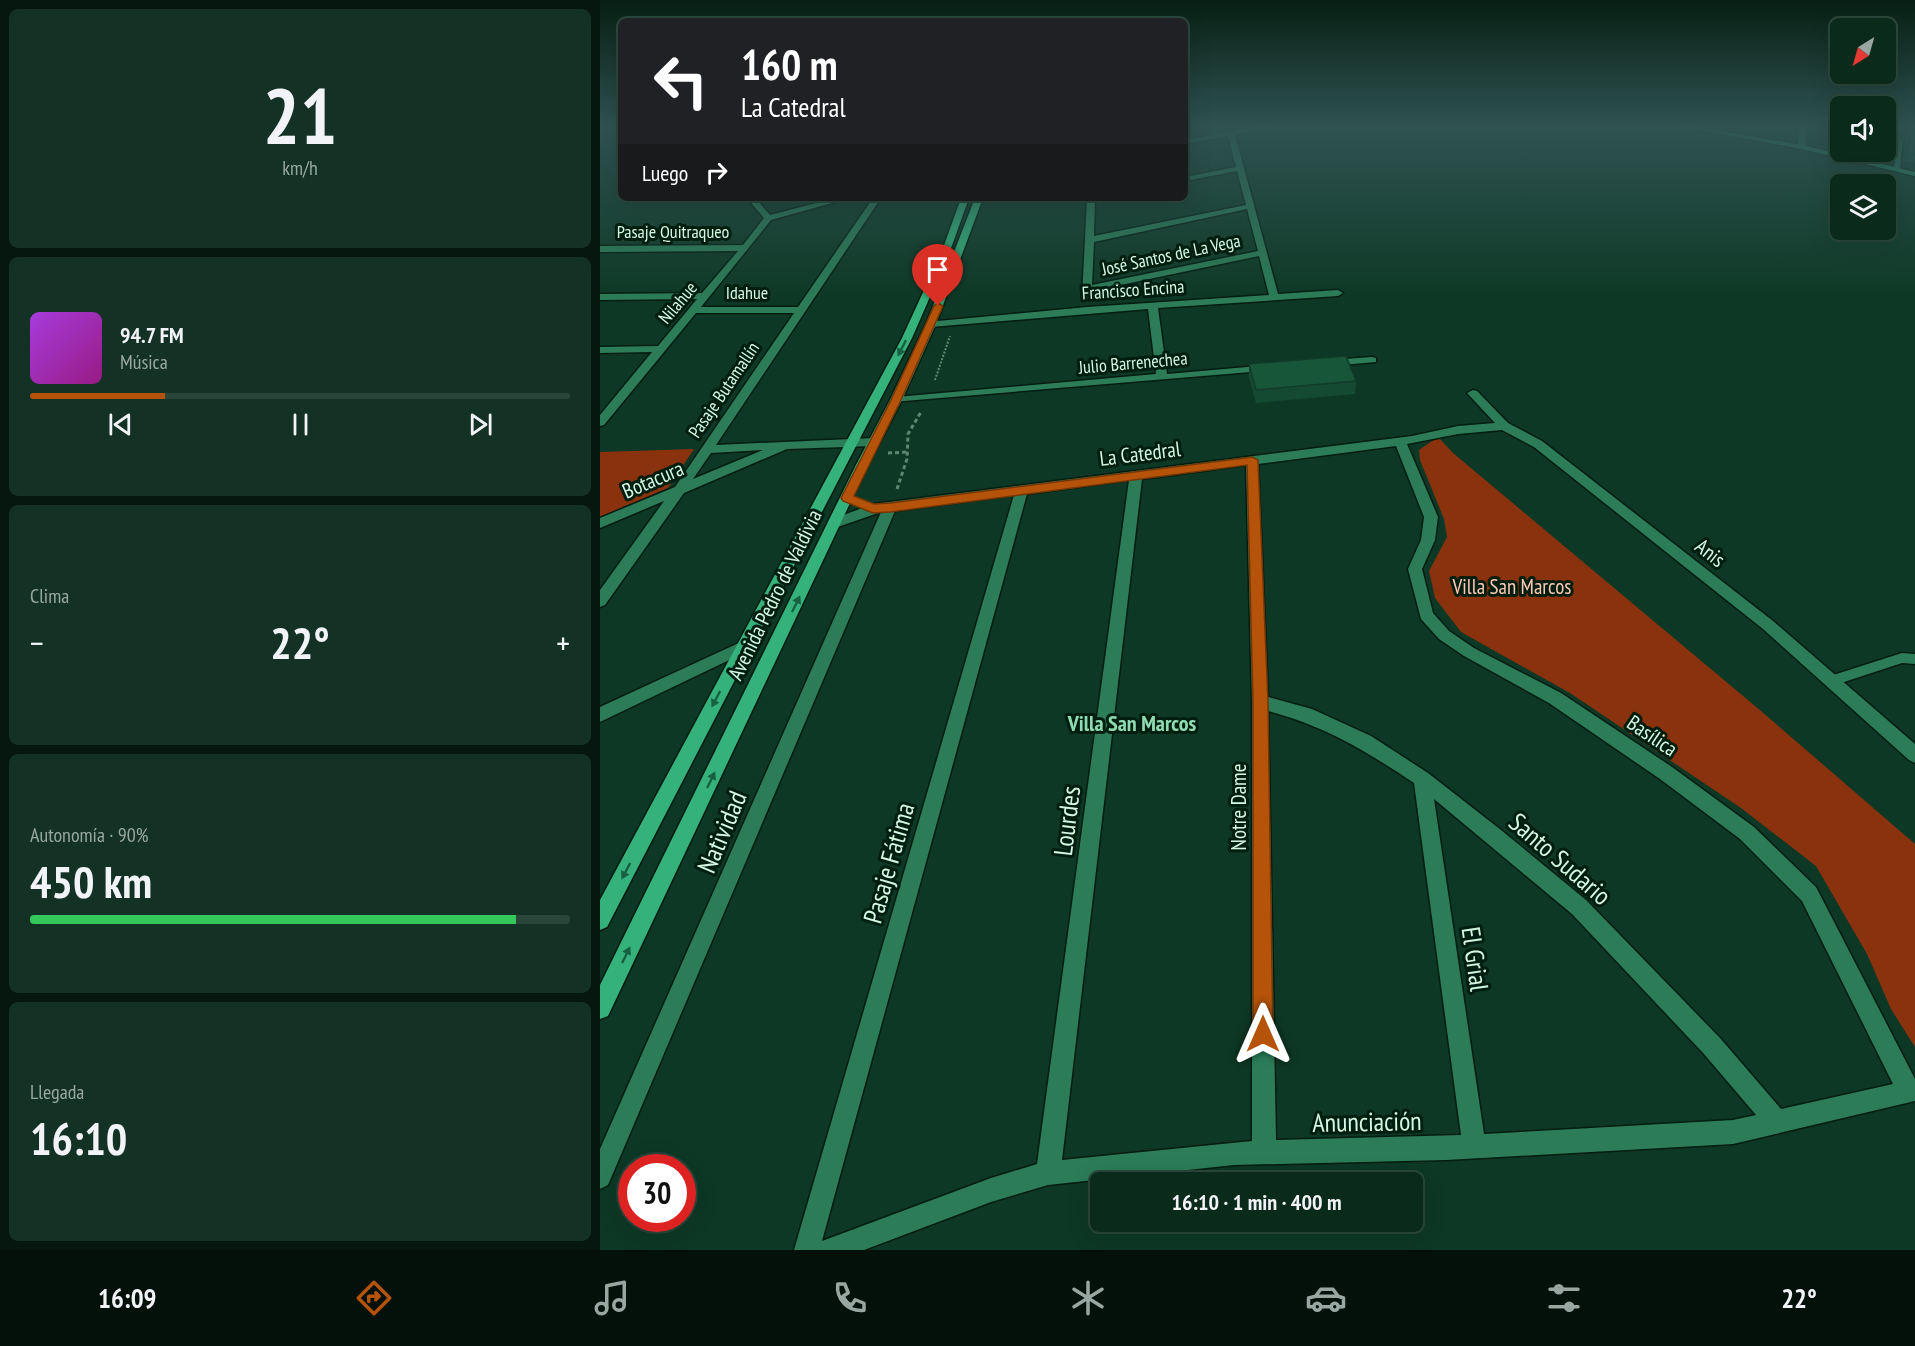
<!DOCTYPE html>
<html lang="es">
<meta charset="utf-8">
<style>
body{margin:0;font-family:"PT Sans Narrow",sans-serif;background:#133225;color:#f1f3f6;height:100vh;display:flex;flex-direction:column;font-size:22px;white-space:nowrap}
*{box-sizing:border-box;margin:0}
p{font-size:20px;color:#99a7a3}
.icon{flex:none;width:33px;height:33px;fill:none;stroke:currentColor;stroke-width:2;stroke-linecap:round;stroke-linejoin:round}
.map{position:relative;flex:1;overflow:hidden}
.side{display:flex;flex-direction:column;gap:9px;padding:9px;background:#06170f;width:600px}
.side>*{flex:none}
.hud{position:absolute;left:18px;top:18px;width:570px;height:183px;border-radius:9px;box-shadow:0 6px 24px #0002,0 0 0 2px #2a463b;background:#202124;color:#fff;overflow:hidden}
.needle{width:39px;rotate:217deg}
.controls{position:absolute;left:1230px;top:18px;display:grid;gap:12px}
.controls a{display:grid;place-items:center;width:66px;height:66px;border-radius:9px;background:#0a2a1c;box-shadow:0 6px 24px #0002,0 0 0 2px #2a463b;font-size:30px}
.speed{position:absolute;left:18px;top:1154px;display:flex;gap:12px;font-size:30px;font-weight:700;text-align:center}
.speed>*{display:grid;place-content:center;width:78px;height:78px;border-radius:50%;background:#0a2a1c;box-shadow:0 6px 24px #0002,0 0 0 2px #2a463b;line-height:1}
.speed .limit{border:9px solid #d22;background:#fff;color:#111}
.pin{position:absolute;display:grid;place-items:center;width:51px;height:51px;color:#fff;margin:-62px -26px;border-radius:50% 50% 50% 0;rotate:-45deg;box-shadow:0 0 6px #0007}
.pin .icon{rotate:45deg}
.me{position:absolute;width:66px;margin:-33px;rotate:0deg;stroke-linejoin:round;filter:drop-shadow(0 0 4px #0008)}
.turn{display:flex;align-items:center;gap:21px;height:126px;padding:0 24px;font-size:27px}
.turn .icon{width:78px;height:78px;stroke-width:2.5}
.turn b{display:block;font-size:42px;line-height:51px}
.then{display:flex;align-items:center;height:57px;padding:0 24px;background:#0003;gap:12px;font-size:22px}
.big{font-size:45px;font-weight:600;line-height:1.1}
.side .tile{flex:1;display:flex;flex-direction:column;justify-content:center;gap:9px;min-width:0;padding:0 21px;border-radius:9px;background:#133225}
.side .dial{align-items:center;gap:0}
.dial b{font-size:78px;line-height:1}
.song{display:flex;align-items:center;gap:18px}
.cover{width:72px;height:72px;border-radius:9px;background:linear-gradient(135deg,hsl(280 70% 55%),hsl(310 70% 35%))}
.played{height:6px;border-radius:3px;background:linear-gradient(90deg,#b45309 25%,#2a463b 25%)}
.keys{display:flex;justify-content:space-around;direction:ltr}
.heat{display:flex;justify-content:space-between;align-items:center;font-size:33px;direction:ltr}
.charge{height:9px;border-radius:4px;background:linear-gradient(90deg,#34c759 90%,#2a463b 0)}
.trip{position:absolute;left:490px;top:1172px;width:333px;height:60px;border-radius:9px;background:#0a2a1c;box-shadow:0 6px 24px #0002,0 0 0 2px #2a463b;font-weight:600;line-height:60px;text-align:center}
.menu{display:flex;height:96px;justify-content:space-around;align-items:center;background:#04110b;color:#99a7a3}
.menu .icon{width:42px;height:42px}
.menu .on{color:#b45309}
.menu b{font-size:27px;color:#f1f3f6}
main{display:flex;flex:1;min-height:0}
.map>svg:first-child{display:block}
.green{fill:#89320d}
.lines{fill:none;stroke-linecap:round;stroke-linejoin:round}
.lane-casing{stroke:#041d11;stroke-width:3}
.street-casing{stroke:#041d11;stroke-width:3}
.secondary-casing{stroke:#041d11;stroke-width:3}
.primary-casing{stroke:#041d11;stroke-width:3}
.path-far1{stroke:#5e8773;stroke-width:2;stroke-dasharray:2 1.5;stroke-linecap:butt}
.path{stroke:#5e8773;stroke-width:3;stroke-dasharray:4 3;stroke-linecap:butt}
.lane{fill:#2b7c57;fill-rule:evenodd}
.street{fill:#2b7c57;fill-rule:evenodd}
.secondary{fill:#309769;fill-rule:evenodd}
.primary{fill:#35b27c;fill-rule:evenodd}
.wall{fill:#154a32}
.shaded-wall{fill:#113c29}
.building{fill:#18563a;stroke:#113c29;stroke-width:1.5}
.oneway{fill:#186140}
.route{fill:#b45309;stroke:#753606;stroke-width:1.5}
.labels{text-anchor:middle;stroke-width:6;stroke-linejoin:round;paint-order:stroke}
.far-street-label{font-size:18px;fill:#d2f8e2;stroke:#001e0f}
.street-label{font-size:21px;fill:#d2f8e2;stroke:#001e0f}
.park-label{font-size:21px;fill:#fec8b6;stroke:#001e0f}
.neighbourhood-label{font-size:22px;font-weight:bold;fill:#8ddcb2;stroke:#001e0f}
.near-street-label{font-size:26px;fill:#d2f8e2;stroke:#001e0f}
</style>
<main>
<section class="side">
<div class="tile dial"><b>21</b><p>km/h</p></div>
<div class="tile">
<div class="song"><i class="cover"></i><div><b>94.7 FM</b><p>Música</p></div></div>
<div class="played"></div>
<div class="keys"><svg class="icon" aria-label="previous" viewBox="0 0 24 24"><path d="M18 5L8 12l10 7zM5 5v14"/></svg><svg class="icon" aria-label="pause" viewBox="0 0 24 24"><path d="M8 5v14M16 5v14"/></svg><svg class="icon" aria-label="next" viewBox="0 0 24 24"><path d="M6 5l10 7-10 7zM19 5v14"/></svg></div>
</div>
<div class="tile"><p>Clima</p>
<div class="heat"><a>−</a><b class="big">22°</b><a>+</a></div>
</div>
<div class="tile"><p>Autonomía · 90%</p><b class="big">450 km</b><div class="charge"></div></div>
<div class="tile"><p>Llegada</p><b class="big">16:10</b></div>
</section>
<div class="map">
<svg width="1315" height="1250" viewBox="0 0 1315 1250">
<rect width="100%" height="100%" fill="#0d3825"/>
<!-- green -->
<g class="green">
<polygon points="838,437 853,453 1161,711 1315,844 1315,1047 1291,1009 1267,954 1216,866 1141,808 970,693 861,632 835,598 829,571 847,537 844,519 820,460 819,450"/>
<polygon points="94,449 68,488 0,517 0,452"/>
</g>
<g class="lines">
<!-- lane casing -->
<g class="lane-casing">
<g id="lane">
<polygon points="1300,138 1303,140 1300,169 1297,171 1294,169 1297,140"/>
<polygon points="1302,653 1315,654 1315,664 1302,663 1232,686 1227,685 1226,681 1227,677"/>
</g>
</g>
<!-- street casing -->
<g class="street-casing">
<g id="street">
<path d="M666,125H680L635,135L678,294L738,290L743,293L738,296L558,308L567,374L670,365L675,368L674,370L292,402L290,400L296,397L556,374L548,309L331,327L327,326V322L487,307L669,295L659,256L492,291L490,300L482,298L487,198H495L494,236L646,205L637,171L585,181V177L636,167L628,136L585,144V140ZM647,209L658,251L492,285L494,242Z"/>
<polygon points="1116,125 1122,125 1120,133 1115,132"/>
<polygon points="1199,125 1205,125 1206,147 1202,149 1198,147"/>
<path d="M236,198H250L171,220L101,307H198L273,198H281L116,445L274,438L280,442L274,446L187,449L84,493L5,605L0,607V590L64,501L0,528V518L75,487L194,313H96L4,425L0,426V415L52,352L0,353V347L58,346L97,299L0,300V294L102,293L138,251L0,252V246L143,245L164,218L151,203L152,201H158L170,215ZM163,450L93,479L111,453Z"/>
<polygon points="772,357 776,358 776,362 730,366 725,363 730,360"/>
<path d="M873,390L877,391L908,423L942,441L1173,621L1315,744V763L1309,760L1163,629L934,447L902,430L858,434L807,444L838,517L835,540L822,569L833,613L849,631L874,648L961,693L1072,767L1154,827L1216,887L1315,1079V1101L1133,1144L846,1160L634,1165L448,1185L391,1202L264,1250H194L414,495L295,511L8,1185L0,1189V1149L281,512L235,528L228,523L230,520L273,504L812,436L858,426L895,423L867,393ZM796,446L824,517L821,540L808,569L821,619L839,639L864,656L949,703L1060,779L1140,839L1202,901L1293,1084L1181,1109L1120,1038L986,900L901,830L828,773L771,736L712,709L668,697L658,464ZM646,465L652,702V1141L462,1160L542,479ZM529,480L437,1164L391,1178L222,1241L427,494ZM668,711C727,727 764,750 814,783L861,1135L676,1140ZM834,799L972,914L1104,1054L1156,1115L1133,1120L884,1134Z"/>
<polygon points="143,641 148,643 151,647 148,651 0,722 0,707"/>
</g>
</g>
<!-- secondary casing -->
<g class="secondary-casing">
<polygon id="secondary" points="1072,125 1087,125 1202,145 1315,172 1315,176 1202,149"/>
</g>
<!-- primary casing -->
<g class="primary-casing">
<g id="primary">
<polygon points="361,198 369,198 350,251 312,338 7,927 0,930 0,900 302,338 342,251"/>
<polygon points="375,198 383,198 336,324 302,400 268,465 8,1016 0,1019 0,985 256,465 290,400 326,324"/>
</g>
</g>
<!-- path-far1 -->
<g class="path-far1">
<polyline points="1046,125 1060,127"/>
<polyline points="335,380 350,336"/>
</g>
<!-- path -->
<g class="path">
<polyline points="288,453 308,452"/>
<polyline points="297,489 307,459 308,434 321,412"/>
</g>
<!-- lane -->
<use href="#lane" class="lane"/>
<!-- street -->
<use href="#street" class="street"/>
<!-- secondary -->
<use href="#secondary" class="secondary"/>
<!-- primary -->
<use href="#primary" class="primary"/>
</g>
<!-- wall -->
<g class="wall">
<polygon points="1286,125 1315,125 1315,163 1303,161 1305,140 1301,136 1299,138 1297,152 1293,159 1252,152 1286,152"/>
<polygon points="649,364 756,381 755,394 656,403 649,377"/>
</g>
<!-- shaded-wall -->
<polygon class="shaded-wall" points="1305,129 1301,136 1295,140 1299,133"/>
<!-- building -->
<g class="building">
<polygon points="1286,125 1315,125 1315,155 1308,154 1310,133 1305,129 1299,133 1297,152 1286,150"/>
<polygon points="746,356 756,381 656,390 649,364"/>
</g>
<!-- one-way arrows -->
<defs><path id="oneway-solid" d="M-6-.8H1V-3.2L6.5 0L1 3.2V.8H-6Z" transform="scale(1.5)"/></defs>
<g class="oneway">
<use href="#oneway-solid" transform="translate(302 348) rotate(117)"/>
<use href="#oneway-solid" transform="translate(196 604) rotate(-64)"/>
<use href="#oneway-solid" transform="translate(116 699) rotate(118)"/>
<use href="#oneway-solid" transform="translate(111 780) rotate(-64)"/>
<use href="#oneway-solid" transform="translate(26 871) rotate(118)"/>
<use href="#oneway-solid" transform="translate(26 955) rotate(-64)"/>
</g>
<!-- sky -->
<linearGradient id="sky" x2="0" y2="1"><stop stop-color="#071f14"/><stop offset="0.42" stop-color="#2f5351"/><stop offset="1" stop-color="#2f5351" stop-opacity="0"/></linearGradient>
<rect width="1315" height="300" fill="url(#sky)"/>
<!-- route -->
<polygon class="route" points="338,303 343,306 301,400 254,496 274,504 290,503 652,457 658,460 668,702 673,1034 670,1041 663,1044 656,1041 653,1034 653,702 647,465 290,512 273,513 243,501 241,498 291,400 334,306"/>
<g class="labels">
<!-- far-street labels -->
<g class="far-street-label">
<text x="73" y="238">Pasaje Quitraqueo</text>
<text transform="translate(571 255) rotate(-12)" y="6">José Santos de La Vega</text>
<text transform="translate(533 290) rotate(-4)" y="6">Francisco Encina</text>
<text x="147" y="299">Idahue</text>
<text transform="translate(78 303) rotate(-50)" y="6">Nilahue</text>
<text transform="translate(533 363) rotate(-5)" y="6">Julio Barrenechea</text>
<text transform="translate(124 390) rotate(-56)" y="6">Pasaje Butamallín</text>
</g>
<!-- street labels -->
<g class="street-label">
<text transform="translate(540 454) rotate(-7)" y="7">La Catedral</text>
<text transform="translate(53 480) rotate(-23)" y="7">Botacura</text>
<text transform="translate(1110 553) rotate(38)" y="7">Anis</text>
<text transform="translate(175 595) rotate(-64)" y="7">Avenida Pedro de Valdivia</text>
<text transform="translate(1052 736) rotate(34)" y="7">Basílica</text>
<text transform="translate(639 807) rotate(-90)" y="7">Notre Dame</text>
</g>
<!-- park labels -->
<g class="park-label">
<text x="912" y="594">Villa San Marcos</text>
</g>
<!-- neighbourhood labels -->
<g class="neighbourhood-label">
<text x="532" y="731">Villa San Marcos</text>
</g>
<!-- near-street labels -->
<g class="near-street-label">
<text transform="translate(467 821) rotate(-83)" y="9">Lourdes</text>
<text transform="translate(122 832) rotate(-67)" y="9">Natividad</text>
<text transform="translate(960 859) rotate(41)" y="9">Santo Sudario</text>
<text transform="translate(289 863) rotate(-74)" y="9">Pasaje Fátima</text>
<text transform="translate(875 959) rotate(82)" y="9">El Grial</text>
<text transform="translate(767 1122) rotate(-1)" y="9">Anunciación</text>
</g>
</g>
</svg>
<div class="controls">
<a><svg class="needle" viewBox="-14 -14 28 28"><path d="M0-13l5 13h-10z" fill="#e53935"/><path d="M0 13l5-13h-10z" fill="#99a7a3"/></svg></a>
<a><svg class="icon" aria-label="sound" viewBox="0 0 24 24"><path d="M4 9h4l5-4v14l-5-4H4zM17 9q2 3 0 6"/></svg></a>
<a><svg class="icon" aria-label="layers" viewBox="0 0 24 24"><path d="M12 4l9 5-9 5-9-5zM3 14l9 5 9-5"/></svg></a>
</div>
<div class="speed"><div class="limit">30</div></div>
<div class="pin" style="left:338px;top:306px;background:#d93025"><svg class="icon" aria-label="arrive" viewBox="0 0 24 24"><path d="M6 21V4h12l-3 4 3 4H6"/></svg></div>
<svg class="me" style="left:663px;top:1034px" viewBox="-20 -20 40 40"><path d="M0-17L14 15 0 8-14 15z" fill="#b45309" stroke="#fff" stroke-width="4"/></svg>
<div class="trip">16:10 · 1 min · 400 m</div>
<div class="hud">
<div class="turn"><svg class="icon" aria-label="left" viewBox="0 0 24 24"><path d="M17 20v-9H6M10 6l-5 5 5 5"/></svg><div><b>160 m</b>La Catedral</div></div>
<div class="then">Luego<svg class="icon" aria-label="right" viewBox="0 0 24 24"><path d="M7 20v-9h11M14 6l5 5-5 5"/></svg></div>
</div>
</div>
</main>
<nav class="menu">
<b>16:09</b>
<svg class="icon on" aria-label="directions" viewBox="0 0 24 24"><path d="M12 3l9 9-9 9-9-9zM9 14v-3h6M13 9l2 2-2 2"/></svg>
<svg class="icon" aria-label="music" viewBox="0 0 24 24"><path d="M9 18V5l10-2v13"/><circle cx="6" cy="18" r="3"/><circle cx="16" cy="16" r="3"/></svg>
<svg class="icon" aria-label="phone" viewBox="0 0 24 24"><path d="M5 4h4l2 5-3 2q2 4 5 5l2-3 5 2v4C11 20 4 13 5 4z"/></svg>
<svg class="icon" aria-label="climate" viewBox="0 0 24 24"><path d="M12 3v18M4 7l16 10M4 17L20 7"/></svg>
<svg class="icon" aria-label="car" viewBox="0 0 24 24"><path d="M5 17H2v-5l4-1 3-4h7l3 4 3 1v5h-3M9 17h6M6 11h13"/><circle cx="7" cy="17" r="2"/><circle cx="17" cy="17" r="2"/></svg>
<svg class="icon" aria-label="filters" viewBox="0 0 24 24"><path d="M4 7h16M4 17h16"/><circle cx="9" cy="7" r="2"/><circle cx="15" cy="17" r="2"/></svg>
<b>22°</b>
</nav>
